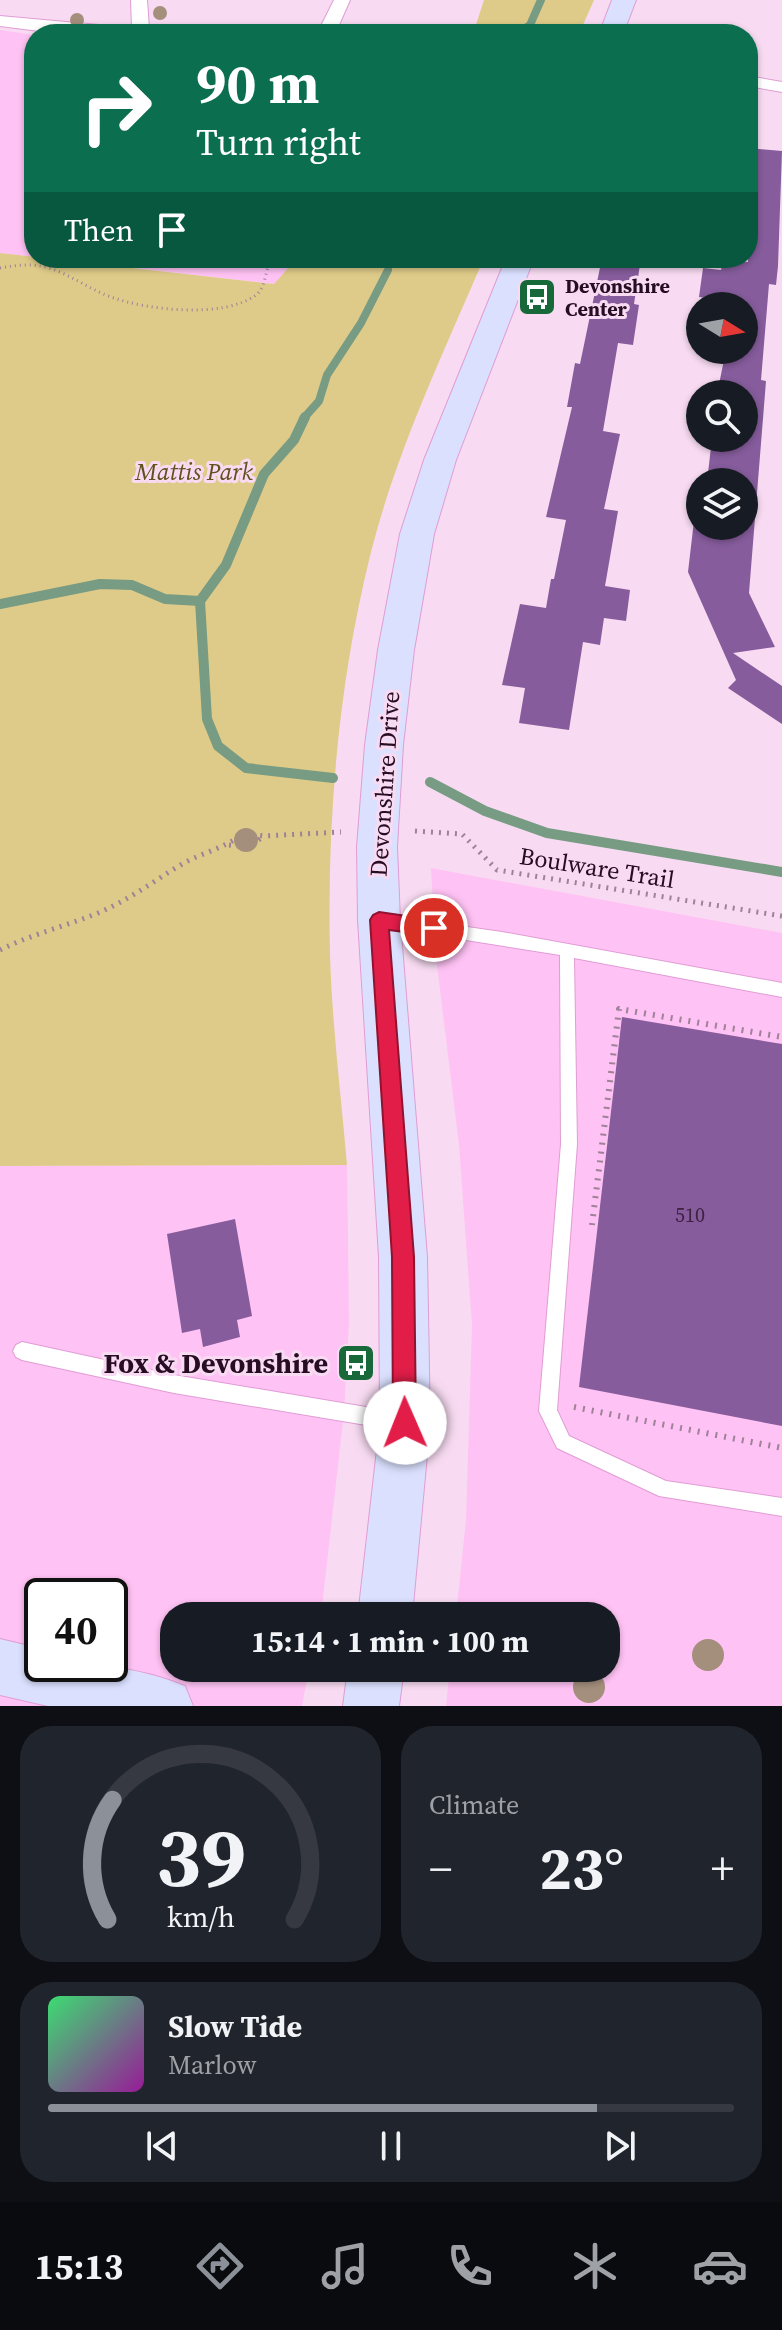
<!DOCTYPE html>
<meta charset="utf-8">
<style>
body{margin:0;font-family:"Source Serif 4",serif;background:#20242c;color:#f1f3f6;height:100vh;display:flex;flex-direction:column;font-size:30px;white-space:nowrap}
*{box-sizing:border-box;margin:0}
p{font-size:26px;color:#9ea1a6}
.icon{flex:none;width:44px;height:44px;fill:none;stroke:currentColor;stroke-width:2;stroke-linecap:round;stroke-linejoin:round}
.map{position:relative;height:1706px;overflow:hidden}
.details{display:flex;flex-direction:column;gap:20px;padding:20px;background:#0d0f14;flex:1}
.details>*{flex:none}
.top-card{position:absolute;left:24px;top:24px;width:734px;height:244px;border-radius:32px;box-shadow:0 2px 6px #0004;background:#0b6e4f;color:#fff;overflow:hidden}
.needle{width:52px;rotate:101deg}
.controls{position:absolute;left:686px;top:292px;display:grid;gap:16px}
.controls a{display:grid;place-items:center;width:72px;height:72px;border-radius:50%;background:#171b24;box-shadow:0 2px 6px #0004;font-size:40px}
.speed{position:absolute;left:24px;top:1578px;display:flex;gap:16px;font-size:40px;font-weight:700;text-align:center}
.speed>*{display:grid;place-content:center;width:104px;height:104px;border-radius:50%;background:#171b24;box-shadow:0 2px 6px #0004;line-height:1}
.speed .limit{border:4px solid #111;border-radius:12px;background:#fff;color:#111}
.pin{position:absolute;display:grid;place-items:center;width:68px;height:68px;color:#fff;margin:-34px;border:4px solid #fff;border-radius:50%;box-shadow:0 2px 8px #0007}
.me{position:absolute;width:88px;margin:-44px;rotate:359deg;stroke-linejoin:round;filter:drop-shadow(0 0 6px #0008)}
.turn{display:flex;align-items:center;gap:28px;height:168px;padding:0 40px;font-size:36px}
.turn .icon{width:104px;height:104px;stroke-width:2.5}
.turn b{display:block;font-size:56px;line-height:68px}
.then{display:flex;align-items:center;height:76px;padding:0 40px;background:#0003;gap:16px;font-size:30px}
.big{font-size:60px;font-weight:700;line-height:1.1}
.details .widget{flex:1;display:flex;flex-direction:column;justify-content:center;gap:12px;min-width:0;padding:0 28px;border-radius:32px;background:#20242c}
.details .dial{align-items:center;gap:0}
.dial svg{height:208px;overflow:visible;fill:none;stroke:#363941;stroke-width:7;stroke-linecap:round;text-anchor:middle}
.dial text{fill:#f1f3f6;stroke:none}
.song{display:flex;align-items:center;gap:24px}
.cover{width:96px;height:96px;border-radius:12px;background:linear-gradient(135deg,hsl(140 70% 55%),hsl(300 70% 35%))}
.played{height:8px;border-radius:4px;background:linear-gradient(90deg,#8c9099 80%,#363941 80%)}
.keys{display:flex;justify-content:space-around;direction:ltr}
.heat{display:flex;justify-content:space-between;align-items:center;font-size:44px;direction:ltr}
.details .tiles{flex:1;display:grid;gap:20px;grid-template-columns:1fr 1fr}
.widget:last-child{grid-column:span 2}
.trip{position:absolute;left:160px;top:1602px;width:460px;height:80px;border-radius:32px;background:#171b24;box-shadow:0 2px 6px #0004;font-weight:700;line-height:80px;text-align:center}
.tab-bar{display:flex;height:128px;justify-content:space-around;align-items:center;background:#090b0e;color:#9ea1a6}
.tab-bar .icon{width:56px;height:56px}
.tab-bar .on{color:#8c9099}
.tab-bar b{font-size:36px;color:#f1f3f6}
.map>svg:first-child{display:block}
.built{fill:#ffc2f4;fill-rule:evenodd}
.green{fill:#dfcb89}
.lines{fill:none;stroke-linecap:round;stroke-linejoin:round}
.stream-far1{stroke:#779b83;stroke-width:8}
.stream{stroke:#779b83;stroke-width:10}
.building{fill:#865c9c}
.lane-casing{stroke:#e09dd4;stroke-width:2}
.street-casing{stroke:#e09dd4;stroke-width:2}
.secondary-casing{stroke:#e09dd4;stroke-width:2}
.path-far2{stroke:#9d8298;stroke-width:3;stroke-dasharray:1 4;stroke-linecap:butt}
.path-far1{stroke:#9d8298;stroke-width:5;stroke-dasharray:2 6;stroke-linecap:butt}
.path{stroke:#9d8298;stroke-width:6;stroke-dasharray:2 7;stroke-linecap:butt}
.lane{fill:#fff;fill-rule:evenodd}
.street{fill:#fff;fill-rule:evenodd}
.secondary{fill:#dae0fe;fill-rule:evenodd}
.tree{fill:#a48f7d}
.route{fill:#e11d48;stroke:#92132f;stroke-width:2}
.labels{text-anchor:middle;stroke-width:6;stroke-linejoin:round;paint-order:stroke}
.far-poi-label{font-size:20px;font-weight:bold;fill:#260d23;stroke:#f8dbf2;text-anchor:start}
.number-label{font-size:20px;fill:#3e2141}
.park-label{font-size:24px;font-style:italic;fill:#5f501d;stroke:#f8dbf2}
.street-label{font-size:24px;fill:#260d23;stroke:#f8dbf2}
.near-poi-label{font-size:28px;font-weight:bold;fill:#260d23;stroke:#f8dbf2;text-anchor:end}
</style>
<div class="map">
<svg width="782" height="1706" viewBox="0 0 782 1706">
<rect width="100%" height="100%" fill="#f8dbf2"/>
<!-- built -->
<g class="built">
<polygon points="0,30 34,35 34,257 0,253"/>
<polygon points="47,258 297,258 275,284"/>
<polygon points="431,868 782,933 782,1706 446,1706 450,1668 606,1668 606,1616 456,1616 466,1520 472,1325 459,1145 436,957"/>
<path d="M347,1165L349,1322L344,1412L321,1616H174V1668H309L302,1706H0V1166ZM42,1596H110V1664H42Z"/>
</g>
<!-- green -->
<g class="green">
<polygon points="484,0 594,0 579,34 473,34"/>
<path d="M0,253L274,284L297,258H484C443,354 397,450 371,552C338,684 327,819 330,954C332,1024 341,1095 347,1165L0,1166Z"/>
</g>
<g class="lines">
<!-- stream-far1 -->
<g class="stream-far1">
<polyline points="518,33 530,25 541,0"/>
<polyline points="303,419 319,401 327,375 361,323 388,270"/>
</g>
<!-- stream -->
<g class="stream">
<polyline points="305,417 294,440 264,474 226,565 200,601 207,719 218,746 246,768 333,778"/>
<polyline points="0,604 100,584 132,585 165,599 200,601"/>
<polyline points="430,782 485,811 547,833 782,872"/>
</g>
</g>
<!-- building -->
<g class="building">
<polygon points="748,148 782,151 778,266 776,285 769,284 761,380 766,381 749,593 775,647 733,653 782,686 782,724 728,688 736,680 688,572 695,512 700,513 700,526 744,526 744,482 707,482 712,438 744,438 744,394 717,394 726,350 744,350 744,306 730,306 731,301 699,297 703,268 721,270 723,259 748,262"/>
<polygon points="602,258 641,258 634,304 639,305 633,345 618,343 603,431 620,434 604,509 618,511 605,586 630,590 626,621 604,618 600,645 583,642 569,730 519,723 525,688 502,685 520,604 546,608 551,579 554,579 566,520 546,517 572,407 567,407 575,363 580,364"/>
<polygon points="622,1017 782,1044 782,1426 579,1387"/>
<polygon points="235,1219 252,1316 237,1320 240,1337 203,1347 200,1329 182,1333 167,1234"/>
</g>
<g class="lines">
<!-- lane casing -->
<g class="lane-casing">
<g id="lane">
<path d="M473,258H494C490,263 477,263 473,258Z"/>
<polygon points="384,915 502,932 782,983 782,997 574,958 577,1144 557,1410 569,1436 666,1481 782,1498 782,1516 659,1496 557,1448 539,1411 561,1144 560,955 384,927 379,925 377,921 379,917"/>
<polygon points="22,1342 174,1375 396,1412 402,1415 405,1421 402,1427 396,1430 174,1393 22,1360 16,1357 13,1351 16,1345"/>
</g>
</g>
<!-- street casing -->
<g class="street-casing">
<g id="street">
<path d="M131,0H147L149,28C174,28 272,20 287,34H63L0,26V16L132,28Z"/>
<polygon points="334,0 350,0 335,34 317,34"/>
<polygon points="748,76 782,82 782,92 748,86"/>
</g>
</g>
<!-- secondary casing -->
<g class="secondary-casing">
<g id="secondary">
<polygon points="612,0 636,0 623,34 599,34"/>
<polygon points="506,258 534,258 456,460 434,534 414,650 403,745 397,847 400,920 427,1257 430,1423 412,1616 358,1616 380,1423 379,1257 358,920 357,847 365,745 378,650 400,534 424,460"/>
<path d="M0,1639L42,1649V1664C95,1664 135,1666 185,1686L193,1706H48L0,1695Z"/>
<polygon points="348,1668 404,1668 399,1706 343,1706"/>
</g>
</g>
<!-- path-far2 -->
<path class="path-far2" d="M0,268C17,265 32,263 49,268C71,275 89,289 111,297C146,310 224,319 256,295C264,289 265,276 268,267"/>
<!-- path-far1 -->
<g class="path-far1">
<polyline points="415,831 462,834 497,870 782,916"/>
<polyline points="229,845 249,847 264,836"/>
<path d="M0,950C32,934 66,926 98,913C129,900 155,880 184,863C204,852 225,848 244,833L264,836L341,832"/>
</g>
<!-- path -->
<g class="path">
<polyline points="592,1225 619,1009 782,1037"/>
<polyline points="574,1407 782,1448"/>
</g>
<!-- lane -->
<use href="#lane" class="lane"/>
<!-- street -->
<use href="#street" class="street"/>
<!-- secondary -->
<use href="#secondary" class="secondary"/>
</g>
<!-- trees -->
<g class="tree">
<circle cx="160" cy="13" r="7"/>
<circle cx="77" cy="20" r="7"/>
<circle cx="246" cy="840" r="12"/>
<circle cx="708" cy="1655" r="16"/>
<circle cx="589" cy="1687" r="16"/>
</g>
<!-- route -->
<polygon class="route" points="379,912 434,920 440,922 443,928 440,934 434,936 389,930 414,1257 416,1423 413,1431 405,1434 396,1431 393,1423 392,1257 370,920 373,915"/>
<!-- icons -->
<defs>
<g id="bus-square" transform="scale(2)"><rect x="-9" y="-9" width="18" height="18" rx="4" fill="#18693a" stroke="#f8dbf2"/><path d="M-5-6H5V4H4V6H2V4H-2V6H-4V4H-5ZM-3.5-4V0h7V-4ZM-3.5 1.2v1.5H-2V1.2ZM2 1.2v1.5H3.5V1.2Z" fill="#fff"/></g>
</defs>
<g fill-rule="evenodd">
<use href="#bus-square" x="537" y="297"/>
<use href="#bus-square" x="356" y="1363"/>
</g>
<g class="labels">
<!-- far-poi labels -->
<g class="far-poi-label">
<text x="565" y="293">Devonshire<tspan x="565" dy="23">Center</tspan></text>
</g>
<!-- number labels -->
<g class="number-label">
<text x="690" y="1222">510</text>
</g>
<!-- park labels -->
<g class="park-label">
<text x="194" y="480">Mattis Park</text>
</g>
<!-- street labels -->
<g class="street-label">
<text transform="translate(385 784) rotate(-86)" y="8">Devonshire Drive</text>
<text transform="translate(597 868) rotate(9)" y="8">Boulware Trail</text>
</g>
<!-- near-poi labels -->
<g class="near-poi-label">
<text x="328" y="1373">Fox &amp; Devonshire</text>
</g>
</g>
</svg>
<div class="controls">
<a><svg class="needle" viewBox="-14 -14 28 28"><path d="M0-13l5 13h-10z" fill="#e53935"/><path d="M0 13l5-13h-10z" fill="#9ea1a6"/></svg></a>
<a><svg class="icon" aria-label="search" viewBox="0 0 24 24"><circle cx="10" cy="10" r="6"/><path d="M15 15l6 6"/></svg></a>
<a><svg class="icon" aria-label="layers" viewBox="0 0 24 24"><path d="M12 4l9 5-9 5-9-5zM3 14l9 5 9-5"/></svg></a>
</div>
<div class="speed"><div class="limit">40</div></div>
<div class="pin" style="left:434px;top:928px;background:#d93025"><svg class="icon" aria-label="arrive" viewBox="0 0 24 24"><path d="M6 21V4h12l-3 4 3 4H6"/></svg></div>
<svg class="me" style="left:405px;top:1423px" viewBox="-20 -20 40 40"><circle r="19" fill="#fff"/><path d="M0-13L10 11 0 6-10 11z" fill="#e11d48"/></svg>
<div class="trip">15:14 · 1 min · 100 m</div>
<div class="top-card">
<div class="turn"><svg class="icon" aria-label="right" viewBox="0 0 24 24"><path d="M7 20v-9h11M14 6l5 5-5 5"/></svg><div><b>90 m</b>Turn right</div></div>
<div class="then">Then<svg class="icon" aria-label="arrive" viewBox="0 0 24 24"><path d="M6 21V4h12l-3 4 3 4H6"/></svg></div>
</div>
</div>
<section class="details">
<div class="tiles">
<div class="widget dial"><svg viewBox="0 0 100 80">
<path d="M14 69A42 42 0 1 1 86 69"/>
<path d="M14 69A42 42 0 0 1 16 23" stroke="#8c9099"/>
<text x="50" y="56" font-size="32" font-weight="700">39</text>
<text x="50" y="72" font-size="11">km/h</text>
</svg></div>
<div class="widget"><p>Climate</p>
<div class="heat"><a>−</a><b class="big">23°</b><a>+</a></div>
</div>
<div class="widget">
<div class="song"><i class="cover"></i><div><b>Slow Tide</b><p>Marlow</p></div></div>
<div class="played"></div>
<div class="keys"><svg class="icon" aria-label="previous" viewBox="0 0 24 24"><path d="M18 5L8 12l10 7zM5 5v14"/></svg><svg class="icon" aria-label="pause" viewBox="0 0 24 24"><path d="M8 5v14M16 5v14"/></svg><svg class="icon" aria-label="next" viewBox="0 0 24 24"><path d="M6 5l10 7-10 7zM19 5v14"/></svg></div>
</div>
</div>
</section>
<nav class="tab-bar">
<b>15:13</b>
<svg class="icon on" aria-label="directions" viewBox="0 0 24 24"><path d="M12 3l9 9-9 9-9-9zM9 14v-3h6M13 9l2 2-2 2"/></svg>
<svg class="icon" aria-label="music" viewBox="0 0 24 24"><path d="M9 18V5l10-2v13"/><circle cx="6" cy="18" r="3"/><circle cx="16" cy="16" r="3"/></svg>
<svg class="icon" aria-label="phone" viewBox="0 0 24 24"><path d="M5 4h4l2 5-3 2q2 4 5 5l2-3 5 2v4C11 20 4 13 5 4z"/></svg>
<svg class="icon" aria-label="climate" viewBox="0 0 24 24"><path d="M12 3v18M4 7l16 10M4 17L20 7"/></svg>
<svg class="icon" aria-label="car" viewBox="0 0 24 24"><path d="M5 17H2v-5l4-1 3-4h7l3 4 3 1v5h-3M9 17h6M6 11h13"/><circle cx="7" cy="17" r="2"/><circle cx="17" cy="17" r="2"/></svg>
</nav>
